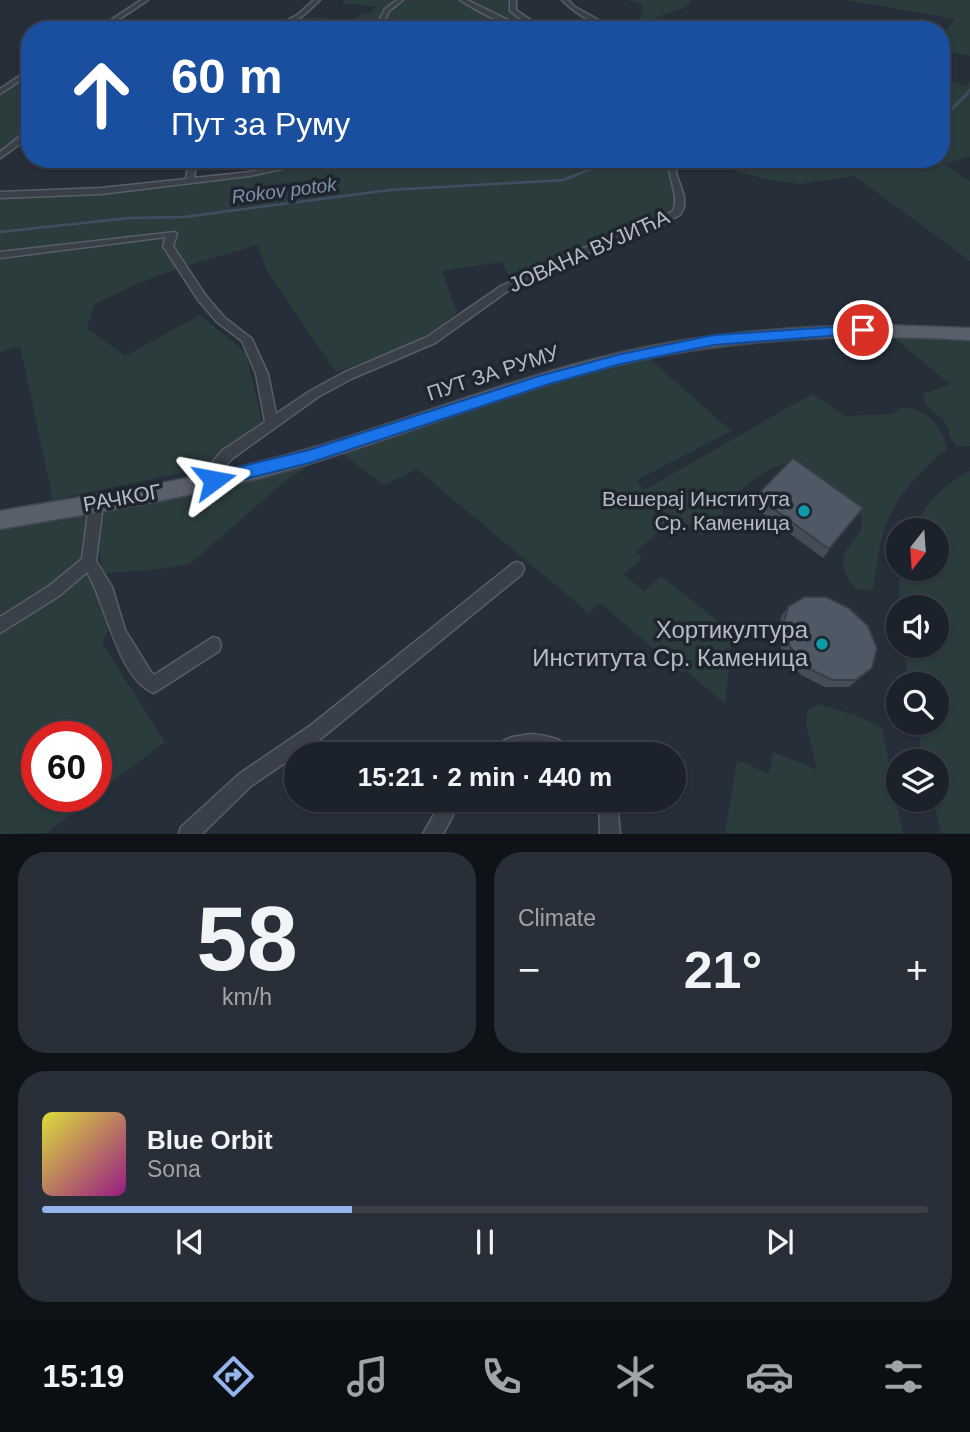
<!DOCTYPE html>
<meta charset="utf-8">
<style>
body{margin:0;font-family:Helvetica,sans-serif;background:#292f38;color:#f1f3f6;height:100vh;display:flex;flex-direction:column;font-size:26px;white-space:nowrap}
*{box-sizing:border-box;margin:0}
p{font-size:23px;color:#a0a4a9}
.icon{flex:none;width:38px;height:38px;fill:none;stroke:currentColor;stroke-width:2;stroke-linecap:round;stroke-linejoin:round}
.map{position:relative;height:834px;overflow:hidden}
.side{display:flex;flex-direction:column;gap:18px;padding:18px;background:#0f1318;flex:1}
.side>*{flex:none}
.guide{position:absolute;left:21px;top:21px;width:929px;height:147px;border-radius:28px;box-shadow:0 2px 5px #0004,0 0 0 2px #3a3f48;background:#1a4fa0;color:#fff;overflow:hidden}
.needle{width:46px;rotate:197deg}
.fabs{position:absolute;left:886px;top:518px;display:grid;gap:14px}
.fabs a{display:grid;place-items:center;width:63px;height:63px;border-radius:50%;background:#1c222c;box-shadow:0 2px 5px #0004,0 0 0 2px #3a3f48;font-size:35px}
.speed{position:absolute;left:21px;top:721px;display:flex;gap:14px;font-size:35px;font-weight:700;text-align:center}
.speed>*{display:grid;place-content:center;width:91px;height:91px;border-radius:50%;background:#1c222c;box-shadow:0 2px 5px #0004,0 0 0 2px #3a3f48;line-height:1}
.speed .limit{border:10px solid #d22;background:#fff;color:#111}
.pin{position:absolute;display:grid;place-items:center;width:60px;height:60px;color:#fff;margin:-30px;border:4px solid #fff;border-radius:50%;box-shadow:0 2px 7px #0007}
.me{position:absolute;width:77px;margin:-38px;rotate:77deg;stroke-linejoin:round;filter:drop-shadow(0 0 5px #0008)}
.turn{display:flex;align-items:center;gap:24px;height:147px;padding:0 35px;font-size:32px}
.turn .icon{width:91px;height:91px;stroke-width:2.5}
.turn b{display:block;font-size:49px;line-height:60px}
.big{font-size:52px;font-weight:800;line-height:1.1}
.side .widget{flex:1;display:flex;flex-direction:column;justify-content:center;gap:10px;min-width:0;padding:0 24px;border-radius:28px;background:#292f38}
.side .dial{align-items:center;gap:0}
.dial b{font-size:91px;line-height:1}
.song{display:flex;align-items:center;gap:21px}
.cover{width:84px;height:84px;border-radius:10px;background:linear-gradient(135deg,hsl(60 70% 55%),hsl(310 70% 35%))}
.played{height:7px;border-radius:4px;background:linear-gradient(90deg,#95b4eb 35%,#3a3f48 35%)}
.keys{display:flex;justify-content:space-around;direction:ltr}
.heat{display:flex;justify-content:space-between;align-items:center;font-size:38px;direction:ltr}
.side .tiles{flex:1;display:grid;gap:18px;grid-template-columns:1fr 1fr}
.widget:last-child{grid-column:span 2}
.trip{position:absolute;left:284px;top:742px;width:402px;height:70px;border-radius:35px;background:#1c222c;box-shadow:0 2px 5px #0004,0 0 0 2px #3a3f48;font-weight:800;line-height:70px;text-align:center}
.tabs{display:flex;height:112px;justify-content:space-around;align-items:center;background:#0b0e12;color:#a0a4a9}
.tabs .icon{width:49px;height:49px}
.tabs .active{color:#95b4eb}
.tabs b{font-size:32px;color:#f1f3f6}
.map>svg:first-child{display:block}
.green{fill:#2b3c3d}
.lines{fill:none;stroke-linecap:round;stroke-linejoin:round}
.stream-far1{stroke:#404d63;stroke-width:2}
.stream{stroke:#404d63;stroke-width:2.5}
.street-casing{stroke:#585e68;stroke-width:3}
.primary-casing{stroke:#434953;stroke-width:3}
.street{fill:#3a404a;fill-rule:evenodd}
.primary{fill:#585f6a;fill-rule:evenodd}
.wall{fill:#444c57}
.building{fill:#4f5865;stroke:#373e47;stroke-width:2}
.route{fill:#1a73e8;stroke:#114b97;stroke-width:2}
.culture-dot{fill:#0f9aa8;stroke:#1f252f;stroke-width:2.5}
.labels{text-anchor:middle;stroke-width:7;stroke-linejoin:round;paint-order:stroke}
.far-water-label{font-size:19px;font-style:italic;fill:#8191aa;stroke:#1f252f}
.street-label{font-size:21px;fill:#b5bbc5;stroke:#1f252f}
.poi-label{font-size:21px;fill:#b5bbc5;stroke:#1f252f;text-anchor:end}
.near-poi-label{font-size:24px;fill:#b5bbc5;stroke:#1f252f;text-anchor:end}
</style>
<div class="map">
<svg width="970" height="834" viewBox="0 0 970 834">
<rect width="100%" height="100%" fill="#262e3a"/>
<!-- green -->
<g class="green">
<polygon points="344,0 512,0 514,12 524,21 510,23 512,30 270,30 294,17 355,20 362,13 370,13 376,7 343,3"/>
<polygon points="627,0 692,0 685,8 655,18 668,28 656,30 641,19 642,5"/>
<polygon points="846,0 970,0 970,56 942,50 942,36 955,19"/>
<polygon points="30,68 30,138 0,161 0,90"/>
<polygon points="942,79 967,86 970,79 970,157 943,164 970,181 970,261 855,176 800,184 768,180 715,165 690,164 684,159 942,159"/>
<path d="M268,159H674L680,190L676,213L636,235L515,287L502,262L442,271L457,313L415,344L336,372L267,271L258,245C201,261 146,276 94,305L87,328L125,356L200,315L246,353L262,423L204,468L53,500L20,346L0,352V195L98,192L267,172Z"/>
<path d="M888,333L970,338V446L957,447C950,441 950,434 947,426C940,412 924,411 923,394L950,384Z"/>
<path d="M645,355L731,431L637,480L644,490L812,394L845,416L892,414L903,407C929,410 942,425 947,450C936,456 931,463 923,471C883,510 881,536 873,589L856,590C818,542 879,544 857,507L793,462C763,468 744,485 724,507C723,525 715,528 700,535L676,516L636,552L642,558L624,574L644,592L661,576L733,633L725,704L686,670L682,673L600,603L589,613L417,469L384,485L345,456L342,450L544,384Z"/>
<path d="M330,453L284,482L192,562C165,572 134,569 105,574C95,551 99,529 102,505Z"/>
<path d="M970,471V833H941L933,800H936V761H924L916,723H936V684H909L903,646H936V607H898V612L900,569H936V530H913C928,500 940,488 970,471Z"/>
<polygon points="89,508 86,565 0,621 0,525"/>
<polygon points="89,573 109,628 102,643 165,742 96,794 96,737 37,737 37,796 94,796 47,833 0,834 0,631"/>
<path d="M819,704L858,716L882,728L903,833H725L737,760L769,774L773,752L816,769C815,747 802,731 808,709Z"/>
</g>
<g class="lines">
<!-- stream-far1 -->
<polyline class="stream-far1" points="966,95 970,89"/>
<!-- stream -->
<g class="stream">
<polyline points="942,119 968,93"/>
<polyline points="0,232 129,218 184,217 390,190 563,180 606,163 654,159"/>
</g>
<!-- street casing -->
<g class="street-casing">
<g id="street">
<polygon points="141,0 148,0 103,30 96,30"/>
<path d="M314,0H320C307,13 289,30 269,30L297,15Z"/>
<polygon points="397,0 403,0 389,11 380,30 374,30 385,9"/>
<path d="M460,0H467L510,21L530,26L510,11V0H516V10L535,23L536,28C517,34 477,11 460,0Z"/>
<path d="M562,0H568L575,7L617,30C601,30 573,12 562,0Z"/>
<polygon points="30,69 30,74 0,94 0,89"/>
<polygon points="27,131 30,131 30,137 0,158 0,152"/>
<polygon points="189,159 197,159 194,178 249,172 312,159 329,159 249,176 101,194 0,198 0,192 101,188 186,179"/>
<path d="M669,159H677L676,173L684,196V207L680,215L651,230L587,253L509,290L435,343L351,379L318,397L233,458L224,467L219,484L214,485L209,484L207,480L213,461L223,450L265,422L256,374L242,341L217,322L198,300L163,246L166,237L0,258V252L175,232L177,234L173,246L206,296L225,318L252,339L268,374L276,414L310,391L343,373L427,337L501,286L581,249L645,226L673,211C680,195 667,179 669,159Z"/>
<path d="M96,498L101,500L103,504L96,561L112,587L125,630L151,672L154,675L213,637L219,639L221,645L219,651L154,693C118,679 106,604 87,572L59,596L0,633V617L49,586L82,559L89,504L91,500Z"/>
<polygon points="517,562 522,564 524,569 522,574 323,737 251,786 202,834 179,834 181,827 239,774 311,725 512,564"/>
<path d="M531,734C548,735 562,740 576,748L579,754L531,752L516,754H483L486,748L512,737Z"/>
<polygon points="442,800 461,800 443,834 423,834"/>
<polygon points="599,800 617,800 620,834 600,834"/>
</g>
</g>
<!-- primary casing -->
<g class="primary-casing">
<path id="primary" d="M881,325L970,328V340C852,333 733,337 618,365C501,394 391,442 275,474C185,499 92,513 0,529V511C104,493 209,478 311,448C414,418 514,377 619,353C705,333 793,326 881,325Z"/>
</g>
<!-- street -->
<use href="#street" class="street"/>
<!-- primary -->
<use href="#primary" class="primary"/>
</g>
<!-- wall -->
<g class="wall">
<polygon points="756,496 863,508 823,558 751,505"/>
<polygon points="788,607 872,668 849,687 825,687 801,675 783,655 777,633 782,615"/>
</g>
<!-- building -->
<g class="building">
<polygon points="793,458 863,508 829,549 756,496"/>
<polygon points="804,597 826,597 849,608 868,626 877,648 872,668 856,680 832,680 808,668 790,647 783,625 788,607"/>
</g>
<!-- route -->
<polygon class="route" points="863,325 870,330 868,333 714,345 621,364 549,384 309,463 214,487 208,485 205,480 208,475 214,473 309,450 539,376 621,354 714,335"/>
<!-- markers -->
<g class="culture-dot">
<circle cx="804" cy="511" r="7"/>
<circle cx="822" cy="644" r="7"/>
</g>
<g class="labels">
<!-- far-water labels -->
<g class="far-water-label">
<text transform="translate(284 190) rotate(-7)" y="7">Rokov potok</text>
</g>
<!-- street labels -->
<g class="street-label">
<text transform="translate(589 251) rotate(-24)" y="7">ЈОВАНА ВУЈИЋА</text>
<text transform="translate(493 373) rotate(-18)" y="7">ПУТ ЗА РУМУ</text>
<text transform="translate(122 498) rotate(-10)" y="7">РАЧКОГ</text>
</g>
<!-- poi labels -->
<g class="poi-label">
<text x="790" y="506">Вешерај Института<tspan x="790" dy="24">Ср. Каменица</tspan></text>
</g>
<!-- near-poi labels -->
<g class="near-poi-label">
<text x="808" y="638">Хортикултура<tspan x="808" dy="28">Института Ср. Каменица</tspan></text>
</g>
</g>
</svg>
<div class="fabs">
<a><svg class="needle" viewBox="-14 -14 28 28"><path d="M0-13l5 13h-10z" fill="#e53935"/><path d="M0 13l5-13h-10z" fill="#a0a4a9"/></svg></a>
<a><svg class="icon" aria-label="sound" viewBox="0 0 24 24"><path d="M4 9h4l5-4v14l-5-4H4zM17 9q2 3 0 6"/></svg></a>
<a><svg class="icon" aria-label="search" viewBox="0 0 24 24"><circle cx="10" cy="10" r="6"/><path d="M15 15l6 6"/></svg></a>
<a><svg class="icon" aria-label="layers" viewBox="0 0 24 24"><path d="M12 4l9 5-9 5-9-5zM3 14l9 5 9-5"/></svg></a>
</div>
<div class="speed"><div class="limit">60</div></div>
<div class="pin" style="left:863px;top:330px;background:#d93025"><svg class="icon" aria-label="arrive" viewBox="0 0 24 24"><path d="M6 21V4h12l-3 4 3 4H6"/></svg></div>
<svg class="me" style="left:214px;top:480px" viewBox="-20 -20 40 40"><path d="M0-17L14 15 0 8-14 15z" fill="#1a73e8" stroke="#fff" stroke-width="4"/></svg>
<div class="trip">15:21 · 2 min · 440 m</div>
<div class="guide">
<div class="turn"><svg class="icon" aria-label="ahead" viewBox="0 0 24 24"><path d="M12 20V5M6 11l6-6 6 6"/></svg><div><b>60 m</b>Пут за Руму</div></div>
</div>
</div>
<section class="side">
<div class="tiles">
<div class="widget dial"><b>58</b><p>km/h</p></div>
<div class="widget"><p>Climate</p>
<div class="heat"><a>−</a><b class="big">21°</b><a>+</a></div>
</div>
<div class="widget">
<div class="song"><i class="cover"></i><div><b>Blue Orbit</b><p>Sona</p></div></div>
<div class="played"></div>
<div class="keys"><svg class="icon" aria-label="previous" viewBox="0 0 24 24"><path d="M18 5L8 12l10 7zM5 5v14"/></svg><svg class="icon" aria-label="pause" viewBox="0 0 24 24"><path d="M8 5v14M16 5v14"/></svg><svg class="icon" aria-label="next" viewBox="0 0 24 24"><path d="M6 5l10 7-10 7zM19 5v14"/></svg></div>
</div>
</div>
</section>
<nav class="tabs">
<b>15:19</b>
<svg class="icon active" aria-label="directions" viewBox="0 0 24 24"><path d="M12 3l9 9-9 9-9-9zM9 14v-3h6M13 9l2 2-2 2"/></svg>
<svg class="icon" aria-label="music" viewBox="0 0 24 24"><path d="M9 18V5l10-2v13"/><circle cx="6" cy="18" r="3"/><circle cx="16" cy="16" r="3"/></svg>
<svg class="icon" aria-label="phone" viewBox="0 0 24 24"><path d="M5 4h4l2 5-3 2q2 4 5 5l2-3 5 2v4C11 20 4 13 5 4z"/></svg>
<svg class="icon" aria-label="climate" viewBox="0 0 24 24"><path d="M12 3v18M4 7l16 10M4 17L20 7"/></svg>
<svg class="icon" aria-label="car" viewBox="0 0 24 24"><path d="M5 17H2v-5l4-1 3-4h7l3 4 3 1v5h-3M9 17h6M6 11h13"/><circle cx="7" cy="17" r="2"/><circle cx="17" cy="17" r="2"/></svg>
<svg class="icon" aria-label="filters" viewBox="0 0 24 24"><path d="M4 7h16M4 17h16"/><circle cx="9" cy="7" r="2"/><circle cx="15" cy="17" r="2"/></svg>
</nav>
